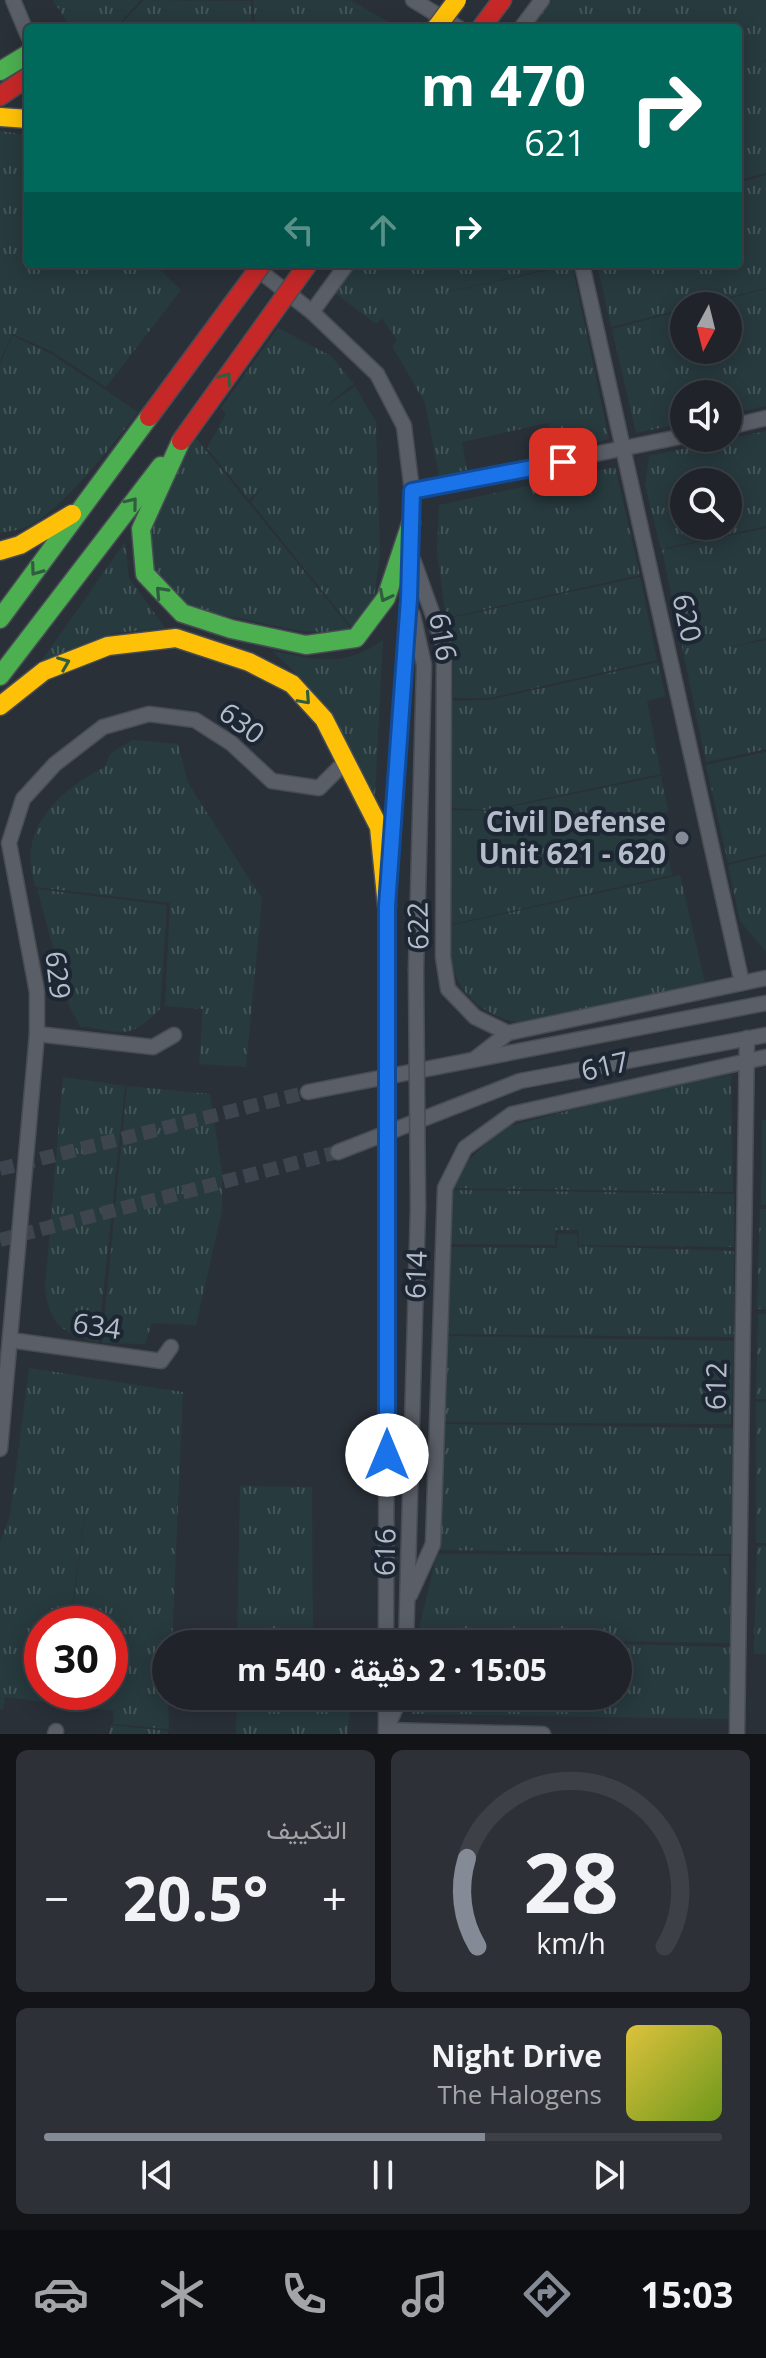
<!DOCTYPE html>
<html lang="ar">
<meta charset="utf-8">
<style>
body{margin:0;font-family:"Open Sans",Vazirmatn,sans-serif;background:#2d3036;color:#f1f3f6;direction:rtl;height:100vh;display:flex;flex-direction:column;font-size:30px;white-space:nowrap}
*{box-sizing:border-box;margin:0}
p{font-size:26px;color:#a2a4a8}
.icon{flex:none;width:44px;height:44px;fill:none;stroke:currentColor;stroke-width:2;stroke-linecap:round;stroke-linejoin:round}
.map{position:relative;height:1734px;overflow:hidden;direction:ltr}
.side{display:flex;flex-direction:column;gap:16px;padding:16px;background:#121417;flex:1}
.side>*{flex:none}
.guide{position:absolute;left:24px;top:24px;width:718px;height:244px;border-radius:8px;box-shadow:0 4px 20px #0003,0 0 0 2px #3d4147;direction:rtl;background:#00695c;color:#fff;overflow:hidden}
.needle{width:52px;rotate:187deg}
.tools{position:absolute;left:670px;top:292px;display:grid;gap:16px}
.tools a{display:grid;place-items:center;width:72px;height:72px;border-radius:50%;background:#20242a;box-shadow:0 4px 20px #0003,0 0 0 2px #3d4147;font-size:40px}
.speed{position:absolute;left:24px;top:1606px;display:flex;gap:16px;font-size:40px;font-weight:700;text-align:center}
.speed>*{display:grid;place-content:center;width:104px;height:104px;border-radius:50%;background:#20242a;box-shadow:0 4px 20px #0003,0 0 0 2px #3d4147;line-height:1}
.speed .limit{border:12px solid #d22;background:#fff;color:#111}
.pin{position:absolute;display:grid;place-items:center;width:68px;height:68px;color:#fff;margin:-34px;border-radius:16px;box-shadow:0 4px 12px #0006}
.me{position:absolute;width:88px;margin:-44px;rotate:0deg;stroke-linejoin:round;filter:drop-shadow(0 0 6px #0008)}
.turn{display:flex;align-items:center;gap:28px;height:168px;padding:0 24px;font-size:36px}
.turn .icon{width:104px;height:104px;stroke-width:2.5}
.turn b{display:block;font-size:56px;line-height:68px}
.lanes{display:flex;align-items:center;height:76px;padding:0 24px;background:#0003;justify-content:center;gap:40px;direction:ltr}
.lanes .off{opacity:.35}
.big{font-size:60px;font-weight:700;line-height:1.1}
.side .widget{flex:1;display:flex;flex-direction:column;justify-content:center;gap:12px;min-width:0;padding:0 28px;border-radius:12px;background:#2d3036}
.side .dial{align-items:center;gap:0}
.dial svg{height:208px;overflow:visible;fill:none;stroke:#3d4147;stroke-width:7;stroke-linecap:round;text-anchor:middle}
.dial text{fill:#f1f3f6;stroke:none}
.song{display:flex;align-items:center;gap:24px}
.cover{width:96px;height:96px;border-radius:12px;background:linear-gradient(135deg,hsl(50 70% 55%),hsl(80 70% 35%))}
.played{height:8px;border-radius:4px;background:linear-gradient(90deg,#848b96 65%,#3d4147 65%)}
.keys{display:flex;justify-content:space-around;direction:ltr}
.heat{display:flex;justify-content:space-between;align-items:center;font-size:44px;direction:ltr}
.side .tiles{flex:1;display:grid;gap:16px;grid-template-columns:1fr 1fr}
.widget:last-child{grid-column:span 2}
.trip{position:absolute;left:152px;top:1630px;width:480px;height:80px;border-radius:40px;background:#20242a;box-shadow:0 4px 20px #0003,0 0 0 2px #3d4147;font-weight:700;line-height:80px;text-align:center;direction:rtl}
.menu{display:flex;height:128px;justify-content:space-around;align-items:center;background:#0d0e11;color:#a2a4a8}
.menu .icon{width:56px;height:56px}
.menu .on{color:#848b96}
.menu b{font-size:36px;color:#f1f3f6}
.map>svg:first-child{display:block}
.grass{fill:url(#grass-tufts);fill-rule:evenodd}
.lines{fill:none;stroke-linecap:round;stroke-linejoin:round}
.street-tunnel{stroke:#3f454e;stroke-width:14;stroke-dasharray:14 7;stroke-linecap:butt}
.street-casing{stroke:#484c55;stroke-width:17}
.fast-casing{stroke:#484c55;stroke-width:21}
.slow-casing{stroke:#484c55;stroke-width:21}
.jam-casing{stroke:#484c55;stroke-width:21}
.street{stroke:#5a5e66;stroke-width:14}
.fast{stroke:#4caf50;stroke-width:18}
.slow{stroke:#ffc107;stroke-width:18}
.jam{stroke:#c62828;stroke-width:18}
.street-bridge-casing{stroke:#484c55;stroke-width:17;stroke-linecap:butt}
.slow-bridge-casing{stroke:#484c55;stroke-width:21;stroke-linecap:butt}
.jam-bridge-casing{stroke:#484c55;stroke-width:21;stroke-linecap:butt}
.street-bridge{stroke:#5a5e66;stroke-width:14}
.slow-bridge{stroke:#ffc107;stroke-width:18}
.jam-bridge{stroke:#c62828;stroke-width:18}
.oneway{stroke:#305d3f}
.route-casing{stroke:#114b97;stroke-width:20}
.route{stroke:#1a73e8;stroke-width:14}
.poi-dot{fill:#848b96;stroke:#1d2633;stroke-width:3}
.labels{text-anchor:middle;stroke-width:8;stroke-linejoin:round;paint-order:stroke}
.street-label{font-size:28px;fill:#b4bcc9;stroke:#1d2633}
.poi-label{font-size:28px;font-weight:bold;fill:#b4bcc9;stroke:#1d2633;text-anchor:end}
</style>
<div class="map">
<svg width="766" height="1734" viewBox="0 0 766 1734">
<defs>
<pattern id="grass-tufts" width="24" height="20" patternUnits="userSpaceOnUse" patternTransform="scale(2)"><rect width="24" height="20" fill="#273a3e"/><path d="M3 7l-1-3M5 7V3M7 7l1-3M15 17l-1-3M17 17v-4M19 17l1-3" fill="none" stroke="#445559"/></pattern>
</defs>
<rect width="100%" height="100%" fill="#2a3038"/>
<!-- grass -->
<g class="grass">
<polygon points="53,0 141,0 115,28 71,28"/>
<polygon points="144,0 251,1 252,28 117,28"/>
<polygon points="253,0 350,0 399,28 255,28"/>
<polygon points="552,0 766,0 766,60 754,64 766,61 766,173 738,180 738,28 531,28"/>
<polygon points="0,131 28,135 28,264 154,264 181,290 106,387 51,351 13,334 0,360"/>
<polygon points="766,175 766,288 611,327 597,264 738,264 738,183"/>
<polygon points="357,264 569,264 422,298 572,265 609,439 556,451 548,423 462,442 467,470 439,476 425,403 392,346 397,340 382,318 376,324 335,293"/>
<polygon points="766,289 766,406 728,414 728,394 684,394 684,423 636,433 612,329 684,310 684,350 728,350 728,306 700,306"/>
<path d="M278,328L331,356L354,384C305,417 291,462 249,500L207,448L226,414L221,408Z"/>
<path d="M13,336L53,355L138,412C114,443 64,508 30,525C22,530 9,531 0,533V363Z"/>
<polygon points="355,386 376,422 380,554 373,606 352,628 251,502 322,410"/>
<path d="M766,431V526L661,549L645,485L649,456ZM684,482H728V526H684Z"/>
<path d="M196,438L351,629C308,636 290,629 249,620C225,615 186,612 169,593C128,549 166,477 196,438Z"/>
<polygon points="615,467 640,575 446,618 437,551 439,505"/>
<polygon points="766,528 766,638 725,648 766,640 766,749 706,762 662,550"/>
<polygon points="125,542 129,578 165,628 114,633 40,663"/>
<polygon points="640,577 657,660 490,698 453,698 454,663 446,619"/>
<path d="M383,640L375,796C344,735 324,697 272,651C318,660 343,668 383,640Z"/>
<polygon points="658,662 665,696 647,701 661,774 489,810 451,808 452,701 489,700"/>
<path d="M132,740L178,744L188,783L262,899L246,1067L199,1064L203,1009L165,1006L170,903L35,887C33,875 29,861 31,849C37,810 72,784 105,767L110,754Z"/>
<polygon points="766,752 766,854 728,863 706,765"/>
<polygon points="661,776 668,811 660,814 672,875 449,925 450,810 490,811"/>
<polygon points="766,856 766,952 740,921 728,865"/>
<path d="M680,875L705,983L518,1023C467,1010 446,979 449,926Z"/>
<path d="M37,889L167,905L160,1009C129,1041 122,1032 80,1026L70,1008Z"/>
<polygon points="731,1075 733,1192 453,1188 469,1160 501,1128 670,1085"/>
<path d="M63,1077L125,1086L98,1343C62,1332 50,1327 45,1287Z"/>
<polygon points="127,1086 210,1094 222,1173 222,1211 196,1325 152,1323 145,1344 102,1343"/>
<polygon points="762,1120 766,1120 766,1205 761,1205"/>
<polygon points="452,1190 734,1194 734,1247 579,1245 578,1230 556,1230 555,1245 449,1244"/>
<polygon points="760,1209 766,1209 766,1309 757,1309"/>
<polygon points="558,1234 577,1234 578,1246 734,1251 734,1337 446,1334 449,1247 557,1248"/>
<polygon points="758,1314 766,1314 766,1399 756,1399"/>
<polygon points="447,1336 734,1341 731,1424 444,1422"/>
<polygon points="29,1368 183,1392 172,1644 166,1644 169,1729 113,1724 114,1711 61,1705 63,1692 110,1692 110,1624 71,1624 90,1474 70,1624 42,1624 42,1692 61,1692 60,1704 5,1697 3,1709 0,1709 0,1542 10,1516"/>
<rect x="756" y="1402" width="10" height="141"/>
<polygon points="445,1424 734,1428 731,1554 438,1550"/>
<polygon points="240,1486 312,1487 313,1644 237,1644"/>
<polygon points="757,1546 766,1546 766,1654 754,1654"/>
<polygon points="437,1554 729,1556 730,1643 477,1639 618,1644 415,1644 415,1635 451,1639 419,1629"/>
<polygon points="618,1644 730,1647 729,1719 412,1714 412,1696 618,1696"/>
<polygon points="237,1696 343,1696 350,1702 348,1734 236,1734"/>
<polygon points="111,1725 168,1731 168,1734 109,1734"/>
</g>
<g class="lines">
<!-- street-tunnel -->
<g class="street-tunnel">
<polyline points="0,1169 308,1092"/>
<polyline points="0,1240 338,1152"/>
</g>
<!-- street casing -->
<g class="street-casing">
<g id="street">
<polyline points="13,0 28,36"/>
<polyline points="413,0 459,28"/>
<polyline points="521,28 542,0"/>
<polyline points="582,264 742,983"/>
<polyline points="252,265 312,312 377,374 404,426 412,491 409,599 390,868"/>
<polyline points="312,312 347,264"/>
<polyline points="728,427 766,418"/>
<polyline points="412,491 684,436"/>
<polyline points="414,562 444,646 443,957 448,989 475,1017 508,1033"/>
<polyline points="413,615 424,665 416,969"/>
<polyline points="386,968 388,897"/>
<polyline points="37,1034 153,1047 174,1035"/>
<polyline points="476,1058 508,1033 766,978"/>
<polyline points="308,1092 766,1003"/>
<polyline points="338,1152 520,1081 766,1035"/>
<polyline points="10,1340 161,1361 171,1347"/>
<polyline points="0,1449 37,1034 37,992 9,843 23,799 55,764 103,727 149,714 195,720 231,743 272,781 319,788 345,762"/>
<polyline points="410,1595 433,1544 445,1188 465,1148 512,1114 766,1057"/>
<polyline points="386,1644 387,1204"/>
<polyline points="406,1644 418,1207"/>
<polyline points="386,1696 386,1734"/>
<polyline points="389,1723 401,1696"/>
<polyline points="386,1730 543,1734"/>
<polyline points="55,1734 56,1731"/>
<polyline points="737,1734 747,1038"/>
</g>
</g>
<!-- fast casing -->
<g class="fast-casing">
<g id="fast">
<polyline points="0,71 28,54"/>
<polyline points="181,441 141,529 145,574 182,613 231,629 306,645 356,638 386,598 411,523"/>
<polyline points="0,619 149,417"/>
<polyline points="0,676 161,466"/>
</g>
</g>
<!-- slow casing -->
<g class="slow-casing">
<g id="slow">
<polyline points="0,117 28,119"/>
<polyline points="0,551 20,545 72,514"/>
<polyline points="0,706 44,671 108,646 176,638 249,662 292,684 324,719 379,827 387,906"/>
</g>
</g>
<!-- jam casing -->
<g class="jam-casing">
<g id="jam">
<polyline points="481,28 502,0"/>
<polyline points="0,96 28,77"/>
</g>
</g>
<!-- street -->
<use href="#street" class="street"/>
<!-- fast -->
<use href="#fast" class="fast"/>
<!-- slow -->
<use href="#slow" class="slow"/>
<!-- jam -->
<use href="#jam" class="jam"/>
<!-- street-bridge casing -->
<g class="street-bridge-casing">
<g id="street-bridge">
<polyline points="386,968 387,1204"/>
<polyline points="416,969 418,1207"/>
</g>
</g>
<!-- slow-bridge casing -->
<g class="slow-bridge-casing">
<polyline id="slow-bridge" points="436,28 457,0"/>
</g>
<!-- jam-bridge casing -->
<g class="jam-bridge-casing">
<g id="jam-bridge">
<polyline points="149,417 262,264"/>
<polyline points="181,441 308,264"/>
</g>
</g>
<!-- street-bridge -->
<use href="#street-bridge" class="street-bridge"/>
<!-- slow-bridge -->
<use href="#slow-bridge" class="slow-bridge"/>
<!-- jam-bridge -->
<use href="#jam-bridge" class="jam-bridge"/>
</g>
<!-- one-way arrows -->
<defs><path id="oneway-chevron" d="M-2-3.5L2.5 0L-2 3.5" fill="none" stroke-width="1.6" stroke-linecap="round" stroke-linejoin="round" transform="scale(2)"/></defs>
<g class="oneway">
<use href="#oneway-chevron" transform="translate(226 378) rotate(-54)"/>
<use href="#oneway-chevron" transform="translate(132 503) rotate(-51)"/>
<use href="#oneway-chevron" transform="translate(36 570) rotate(126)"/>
<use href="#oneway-chevron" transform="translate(161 592) rotate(-133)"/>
<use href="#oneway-chevron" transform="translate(385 596) rotate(117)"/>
<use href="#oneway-chevron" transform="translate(64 663) rotate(-22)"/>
<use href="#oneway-chevron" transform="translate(305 699) rotate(48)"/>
</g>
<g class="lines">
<!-- route casing -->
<g class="route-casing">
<polyline id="route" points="387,1455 387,906 409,599 412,491 563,462"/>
</g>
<!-- route -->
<use href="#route" class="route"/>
</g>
<!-- markers -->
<circle class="poi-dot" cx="682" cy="838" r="8"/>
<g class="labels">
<!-- street labels -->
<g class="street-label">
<text transform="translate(687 618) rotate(78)" y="10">620</text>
<text transform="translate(443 637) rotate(80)" y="10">616</text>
<text transform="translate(242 723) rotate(37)" y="10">630</text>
<text transform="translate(418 926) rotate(-91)" y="10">622</text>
<text transform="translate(58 975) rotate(83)" y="10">629</text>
<text transform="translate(605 1066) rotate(-13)" y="10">617</text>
<text transform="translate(416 1275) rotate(-88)" y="10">614</text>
<text transform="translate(97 1326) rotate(8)" y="10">634</text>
<text transform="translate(716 1386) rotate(-89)" y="10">612</text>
<text transform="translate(385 1552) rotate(-89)" y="10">616</text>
</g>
<!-- poi labels -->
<g class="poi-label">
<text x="666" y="832">Civil Defense<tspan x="666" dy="32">Unit 621 - 620</tspan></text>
</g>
</g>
</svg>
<div class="tools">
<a><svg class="needle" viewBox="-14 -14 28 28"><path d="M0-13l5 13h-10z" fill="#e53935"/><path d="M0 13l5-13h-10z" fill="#a2a4a8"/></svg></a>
<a><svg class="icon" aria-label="sound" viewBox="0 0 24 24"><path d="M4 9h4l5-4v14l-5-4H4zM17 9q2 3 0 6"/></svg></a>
<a><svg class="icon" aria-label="search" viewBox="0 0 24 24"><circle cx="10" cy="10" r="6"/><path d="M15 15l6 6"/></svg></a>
</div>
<div class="speed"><div class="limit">30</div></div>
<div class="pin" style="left:563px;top:462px;background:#d93025"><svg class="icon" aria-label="arrive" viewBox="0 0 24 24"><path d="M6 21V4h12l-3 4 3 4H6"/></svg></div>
<svg class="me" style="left:387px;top:1455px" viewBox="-20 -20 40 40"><circle r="19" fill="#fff"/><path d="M0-13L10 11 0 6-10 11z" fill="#1a73e8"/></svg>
<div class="trip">15:05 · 2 دقيقة · 540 m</div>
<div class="guide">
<div class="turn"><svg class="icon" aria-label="right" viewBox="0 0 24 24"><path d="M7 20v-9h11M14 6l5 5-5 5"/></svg><div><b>470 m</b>621</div></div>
<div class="lanes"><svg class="icon off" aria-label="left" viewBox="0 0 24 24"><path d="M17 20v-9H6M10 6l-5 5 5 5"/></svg><svg class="icon off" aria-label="ahead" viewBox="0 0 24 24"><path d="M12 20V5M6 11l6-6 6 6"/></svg><svg class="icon" aria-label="right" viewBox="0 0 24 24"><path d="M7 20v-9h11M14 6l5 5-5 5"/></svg></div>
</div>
</div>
<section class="side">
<div class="tiles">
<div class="widget dial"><svg viewBox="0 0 100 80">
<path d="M14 69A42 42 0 1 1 86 69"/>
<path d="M14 69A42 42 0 0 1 10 35" stroke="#848b96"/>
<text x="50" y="56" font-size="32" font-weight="700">28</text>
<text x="50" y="72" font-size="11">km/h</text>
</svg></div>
<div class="widget"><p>التكييف</p>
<div class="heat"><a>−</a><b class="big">20.5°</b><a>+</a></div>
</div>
<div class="widget">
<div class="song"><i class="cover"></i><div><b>Night Drive</b><p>The Halogens</p></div></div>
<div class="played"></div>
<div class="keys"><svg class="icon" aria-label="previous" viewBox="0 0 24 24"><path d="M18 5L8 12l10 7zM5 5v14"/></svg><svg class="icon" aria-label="pause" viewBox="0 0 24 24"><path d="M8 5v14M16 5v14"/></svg><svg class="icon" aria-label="next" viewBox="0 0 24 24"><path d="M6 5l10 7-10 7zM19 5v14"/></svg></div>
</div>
</div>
</section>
<nav class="menu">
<b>15:03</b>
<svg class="icon on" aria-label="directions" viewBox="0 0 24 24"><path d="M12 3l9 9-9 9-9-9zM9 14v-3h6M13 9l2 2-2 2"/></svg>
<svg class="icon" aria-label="music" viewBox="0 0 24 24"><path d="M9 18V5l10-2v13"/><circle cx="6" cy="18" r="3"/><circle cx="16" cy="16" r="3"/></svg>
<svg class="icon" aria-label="phone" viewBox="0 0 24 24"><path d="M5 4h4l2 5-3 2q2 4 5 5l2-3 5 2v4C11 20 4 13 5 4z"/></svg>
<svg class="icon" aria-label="climate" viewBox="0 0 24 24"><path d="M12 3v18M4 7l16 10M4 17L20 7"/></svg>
<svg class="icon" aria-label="car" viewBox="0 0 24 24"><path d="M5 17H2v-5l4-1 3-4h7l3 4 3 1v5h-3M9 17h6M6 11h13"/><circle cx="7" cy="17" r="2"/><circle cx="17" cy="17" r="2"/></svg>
</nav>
